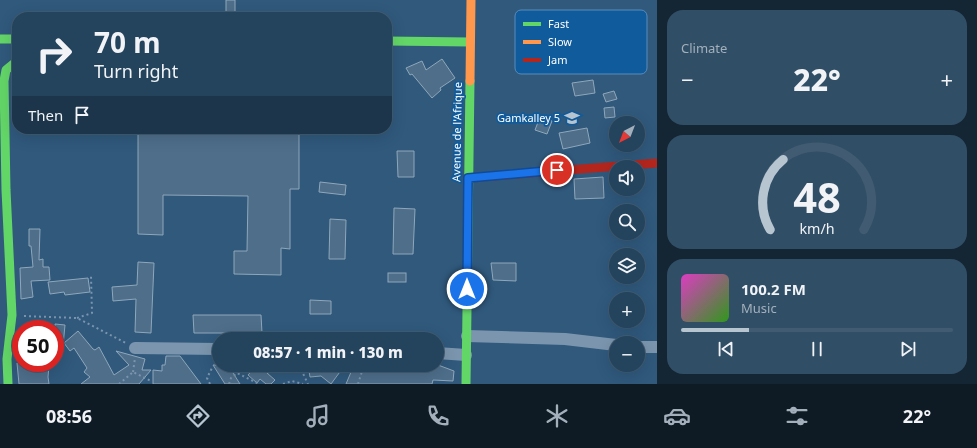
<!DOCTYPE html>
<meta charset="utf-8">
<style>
body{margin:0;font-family:"Noto Sans",sans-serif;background:#304e66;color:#f1f3f6;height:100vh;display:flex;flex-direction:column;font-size:15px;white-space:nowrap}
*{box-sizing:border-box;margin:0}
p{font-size:13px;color:#a3b0bc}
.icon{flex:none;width:22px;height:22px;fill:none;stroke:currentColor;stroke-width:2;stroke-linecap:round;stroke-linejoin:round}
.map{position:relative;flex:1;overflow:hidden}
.side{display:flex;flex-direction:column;gap:10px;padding:10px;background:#142533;width:320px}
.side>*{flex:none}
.hud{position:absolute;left:12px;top:12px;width:380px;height:122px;border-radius:16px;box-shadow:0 4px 16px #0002,0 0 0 1px #415c72;background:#24435d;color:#f1f3f6;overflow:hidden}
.needle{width:26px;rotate:222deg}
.fabs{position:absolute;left:609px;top:116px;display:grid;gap:8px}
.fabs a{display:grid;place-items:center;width:36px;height:36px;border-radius:50%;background:#24435d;box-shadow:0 4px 16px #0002,0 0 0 1px #415c72;font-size:20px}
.speed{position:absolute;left:12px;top:320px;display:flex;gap:8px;font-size:20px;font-weight:700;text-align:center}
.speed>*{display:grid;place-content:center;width:52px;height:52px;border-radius:50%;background:#24435d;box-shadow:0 4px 16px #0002,0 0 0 1px #415c72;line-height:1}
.speed .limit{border:6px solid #d22;background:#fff;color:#111}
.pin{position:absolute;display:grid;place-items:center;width:34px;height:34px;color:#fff;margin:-17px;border:2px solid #fff;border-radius:50%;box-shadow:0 1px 4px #0007}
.me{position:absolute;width:44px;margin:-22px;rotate:0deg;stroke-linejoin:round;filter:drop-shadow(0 0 3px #0008)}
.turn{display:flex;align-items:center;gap:14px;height:84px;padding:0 16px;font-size:18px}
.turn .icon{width:52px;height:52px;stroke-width:2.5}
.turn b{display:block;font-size:28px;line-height:34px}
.then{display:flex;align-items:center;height:38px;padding:0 16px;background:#0003;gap:8px;font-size:15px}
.big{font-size:30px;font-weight:800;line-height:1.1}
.side .widget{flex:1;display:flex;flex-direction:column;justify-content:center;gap:6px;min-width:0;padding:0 14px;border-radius:16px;background:#304e66}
.side .dial{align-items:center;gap:0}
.dial svg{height:104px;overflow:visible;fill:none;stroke:#415c72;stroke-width:7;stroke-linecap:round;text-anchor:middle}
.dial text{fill:#f1f3f6;stroke:none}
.song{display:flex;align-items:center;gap:12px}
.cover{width:48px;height:48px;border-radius:6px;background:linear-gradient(135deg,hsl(310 70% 55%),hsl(110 70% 35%))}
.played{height:4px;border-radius:2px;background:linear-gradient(90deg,#b7c5d1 25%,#415c72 25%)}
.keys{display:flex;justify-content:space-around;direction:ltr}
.heat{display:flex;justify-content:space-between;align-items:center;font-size:22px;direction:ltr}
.trip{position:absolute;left:212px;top:332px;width:232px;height:40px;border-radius:20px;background:#24435d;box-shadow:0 4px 16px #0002,0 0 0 1px #415c72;font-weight:800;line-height:40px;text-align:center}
.tabs{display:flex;height:64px;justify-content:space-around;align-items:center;background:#0e1b25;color:#a3b0bc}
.tabs .icon{width:28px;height:28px}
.tabs .active{color:#b7c5d1}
.tabs b{font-size:18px;color:#f1f3f6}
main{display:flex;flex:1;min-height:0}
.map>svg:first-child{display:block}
.building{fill:#4e6e8a;stroke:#8fa7bb}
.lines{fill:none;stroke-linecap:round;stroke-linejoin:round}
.path{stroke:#7b95ae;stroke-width:2;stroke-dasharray:2 3;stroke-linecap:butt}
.street{stroke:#7b95ae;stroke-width:12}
.fast{stroke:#63d668;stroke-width:9}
.slow{stroke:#ff974d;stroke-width:9}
.jam{stroke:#b3261e;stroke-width:9}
.route-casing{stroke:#114b97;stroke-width:10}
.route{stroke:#1a73e8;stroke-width:7}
.labels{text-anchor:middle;stroke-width:3.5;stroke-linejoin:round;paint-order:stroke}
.poi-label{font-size:11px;fill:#fff;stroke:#105b9c;text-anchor:end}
.street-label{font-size:11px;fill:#fff;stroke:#105b9c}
.key{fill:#105b9c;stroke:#588cba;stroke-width:1}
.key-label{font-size:11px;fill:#fff}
</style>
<main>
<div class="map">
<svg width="657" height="384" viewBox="0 0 657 384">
<rect width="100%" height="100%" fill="#30597c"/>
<!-- building -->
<g class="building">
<rect x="226" y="0" width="9" height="17"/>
<polygon points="442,59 455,78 440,88 441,90 432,98 412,74 410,75 406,68 422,61 426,70"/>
<polygon points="593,80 595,93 575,96 572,83"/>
<polygon points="614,91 617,99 606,102 603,94"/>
<polygon points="614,107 615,117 605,118 604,108"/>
<polygon points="540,117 552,121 547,134 535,130"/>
<polygon points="587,128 590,143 563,149 559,133"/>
<polygon points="138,129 299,129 299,189 290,189 290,249 281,248 281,275 234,274 234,251 247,251 248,196 163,195 163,235 138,234"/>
<polygon points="397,151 414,151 414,177 398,177"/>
<polygon points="603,177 604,198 575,199 574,179"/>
<polygon points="320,182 346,185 345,195 319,192"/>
<polygon points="394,208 415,209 413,254 393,254"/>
<polygon points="330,219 346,220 345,259 329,259"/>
<polygon points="29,229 40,229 39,260 43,259 43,267 49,267 50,280 31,281 33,297 21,299 20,268 33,267 31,246 29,246"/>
<polygon points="138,262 154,263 151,333 135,332 136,299 113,301 112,287 137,285"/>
<polygon points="491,263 516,263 516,281 493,280"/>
<rect x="388" y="273" width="18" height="9"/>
<polygon points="88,278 90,292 65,295 64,292 50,294 48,282"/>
<polygon points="310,300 331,301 331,314 310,314"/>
<polygon points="193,315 261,315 262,333 194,333"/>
<polygon points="55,324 65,325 63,346 55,344"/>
<polygon points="78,331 93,349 95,350 99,347 114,375 129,365 116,351 145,359 142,370 151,370 139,384 81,384 90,377 84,372 87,368 74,348 70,351 64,343"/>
<polygon points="166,356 180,356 201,384 153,384 153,370 162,371 162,365 165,365"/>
<polygon points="17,363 47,363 46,366 49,366 48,377 49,384 19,384"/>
<polygon points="213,365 228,365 240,384 225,384"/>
<polygon points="257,365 286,365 286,369 267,373 275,380 271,384 266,384 260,379 257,383 248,375"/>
<polygon points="308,365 345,365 331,384 321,376 310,377"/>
<polygon points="354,365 438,365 454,371 453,381 433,380 432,384 346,384"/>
</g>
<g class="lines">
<!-- path -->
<g class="path">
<polyline points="24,316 77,318 126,343"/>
<polyline points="77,318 92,313 91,276"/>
<polyline points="299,365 308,384"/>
<polyline points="133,372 135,358"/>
<polyline points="119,384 133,372 151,381"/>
<polyline points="210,384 207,378 212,368"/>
<polyline points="229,384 231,378 237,373 259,384"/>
<polyline points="283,384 292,381 303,384"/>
<polyline points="358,384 364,365"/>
</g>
<!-- street -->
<g class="street">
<polyline points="467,336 565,339 616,345"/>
<polyline points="638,347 657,347"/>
<polyline points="135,348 219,349"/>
<polyline points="437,353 466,355"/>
</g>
<!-- fast -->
<g class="fast">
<polyline points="0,39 17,39"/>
<polyline points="387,41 470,42"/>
<polyline points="8,384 7,359 12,315 6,190 4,81 6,70 17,61"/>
<polyline points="466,384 470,81"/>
</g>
<!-- slow -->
<polyline class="slow" points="470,81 471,0"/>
<!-- jam -->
<polyline class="jam" points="468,178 657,163"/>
</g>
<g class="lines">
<!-- route casing -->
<g class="route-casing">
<polyline id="route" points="467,289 468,178 557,170"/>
</g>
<!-- route -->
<use href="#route" class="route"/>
</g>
<!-- icons -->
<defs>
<g id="school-bare" transform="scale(1.2)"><path d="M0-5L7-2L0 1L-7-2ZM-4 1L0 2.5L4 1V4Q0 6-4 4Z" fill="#b7c5d1" stroke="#105b9c" stroke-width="2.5" paint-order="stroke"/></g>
</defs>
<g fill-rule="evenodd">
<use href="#school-bare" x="572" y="118"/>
</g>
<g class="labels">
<!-- poi labels -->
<g class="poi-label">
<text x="560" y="122">Gamkalley 5</text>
</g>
<!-- street labels -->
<g class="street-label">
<text transform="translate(457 132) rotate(-89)" y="4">Avenue de l'Afrique</text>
</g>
</g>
<!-- legend -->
<rect x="515" y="10" width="132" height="64" rx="6" class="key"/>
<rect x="523" y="22" width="18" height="4" fill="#63d668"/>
<rect x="523" y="40" width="18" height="4" fill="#ff974d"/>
<rect x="523" y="58" width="18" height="4" fill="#b3261e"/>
<g class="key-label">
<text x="548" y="28">Fast</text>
<text x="548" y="46">Slow</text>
<text x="548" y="64">Jam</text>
</g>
</svg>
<div class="fabs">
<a><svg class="needle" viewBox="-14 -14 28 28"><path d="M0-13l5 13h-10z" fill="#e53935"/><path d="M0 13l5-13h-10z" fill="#a3b0bc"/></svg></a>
<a><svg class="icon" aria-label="sound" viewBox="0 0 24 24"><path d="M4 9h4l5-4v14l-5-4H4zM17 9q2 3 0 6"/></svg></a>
<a><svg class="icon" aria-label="search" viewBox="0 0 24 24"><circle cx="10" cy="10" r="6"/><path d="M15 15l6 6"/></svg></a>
<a><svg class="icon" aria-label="layers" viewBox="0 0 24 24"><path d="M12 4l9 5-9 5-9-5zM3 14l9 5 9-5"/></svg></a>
<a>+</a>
<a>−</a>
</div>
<div class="speed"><div class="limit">50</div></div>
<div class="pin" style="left:557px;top:170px;background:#d93025"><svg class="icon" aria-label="arrive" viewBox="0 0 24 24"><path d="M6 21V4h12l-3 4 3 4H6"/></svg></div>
<svg class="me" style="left:467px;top:289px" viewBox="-20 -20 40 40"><circle r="17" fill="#1a73e8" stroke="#fff" stroke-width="3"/><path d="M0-11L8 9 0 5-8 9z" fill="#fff"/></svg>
<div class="trip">08:57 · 1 min · 130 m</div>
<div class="hud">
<div class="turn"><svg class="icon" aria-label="right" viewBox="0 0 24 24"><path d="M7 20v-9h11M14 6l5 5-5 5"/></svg><div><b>70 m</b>Turn right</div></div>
<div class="then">Then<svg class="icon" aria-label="arrive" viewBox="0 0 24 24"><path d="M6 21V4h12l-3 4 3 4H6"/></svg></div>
</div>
</div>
<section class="side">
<div class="widget"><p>Climate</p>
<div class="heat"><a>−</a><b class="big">22°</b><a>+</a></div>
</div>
<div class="widget dial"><svg viewBox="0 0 100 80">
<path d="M14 69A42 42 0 1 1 86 69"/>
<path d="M14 69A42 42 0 0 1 24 15" stroke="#b7c5d1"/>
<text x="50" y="56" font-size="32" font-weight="700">48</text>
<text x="50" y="72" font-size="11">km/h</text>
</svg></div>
<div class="widget">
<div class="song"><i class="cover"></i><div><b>100.2 FM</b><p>Music</p></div></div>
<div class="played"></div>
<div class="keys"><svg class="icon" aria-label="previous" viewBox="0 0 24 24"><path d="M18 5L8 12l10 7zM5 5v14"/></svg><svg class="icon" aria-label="pause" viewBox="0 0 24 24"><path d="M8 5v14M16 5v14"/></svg><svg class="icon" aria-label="next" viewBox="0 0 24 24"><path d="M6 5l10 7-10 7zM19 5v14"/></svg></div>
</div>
</section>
</main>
<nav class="tabs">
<b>08:56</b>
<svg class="icon active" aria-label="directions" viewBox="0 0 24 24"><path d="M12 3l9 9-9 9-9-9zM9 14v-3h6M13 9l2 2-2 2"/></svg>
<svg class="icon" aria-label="music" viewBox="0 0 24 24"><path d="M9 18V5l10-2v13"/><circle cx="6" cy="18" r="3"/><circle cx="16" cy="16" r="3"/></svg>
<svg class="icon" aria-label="phone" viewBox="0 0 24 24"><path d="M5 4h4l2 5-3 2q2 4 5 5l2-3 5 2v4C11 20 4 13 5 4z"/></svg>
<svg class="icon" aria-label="climate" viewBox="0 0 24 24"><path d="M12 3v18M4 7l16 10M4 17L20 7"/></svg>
<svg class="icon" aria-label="car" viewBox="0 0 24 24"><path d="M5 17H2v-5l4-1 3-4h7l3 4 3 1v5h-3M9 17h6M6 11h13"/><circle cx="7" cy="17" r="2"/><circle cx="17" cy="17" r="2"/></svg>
<svg class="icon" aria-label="filters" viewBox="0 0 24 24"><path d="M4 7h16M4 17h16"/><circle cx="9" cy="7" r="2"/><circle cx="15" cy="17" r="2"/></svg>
<b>22°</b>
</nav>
